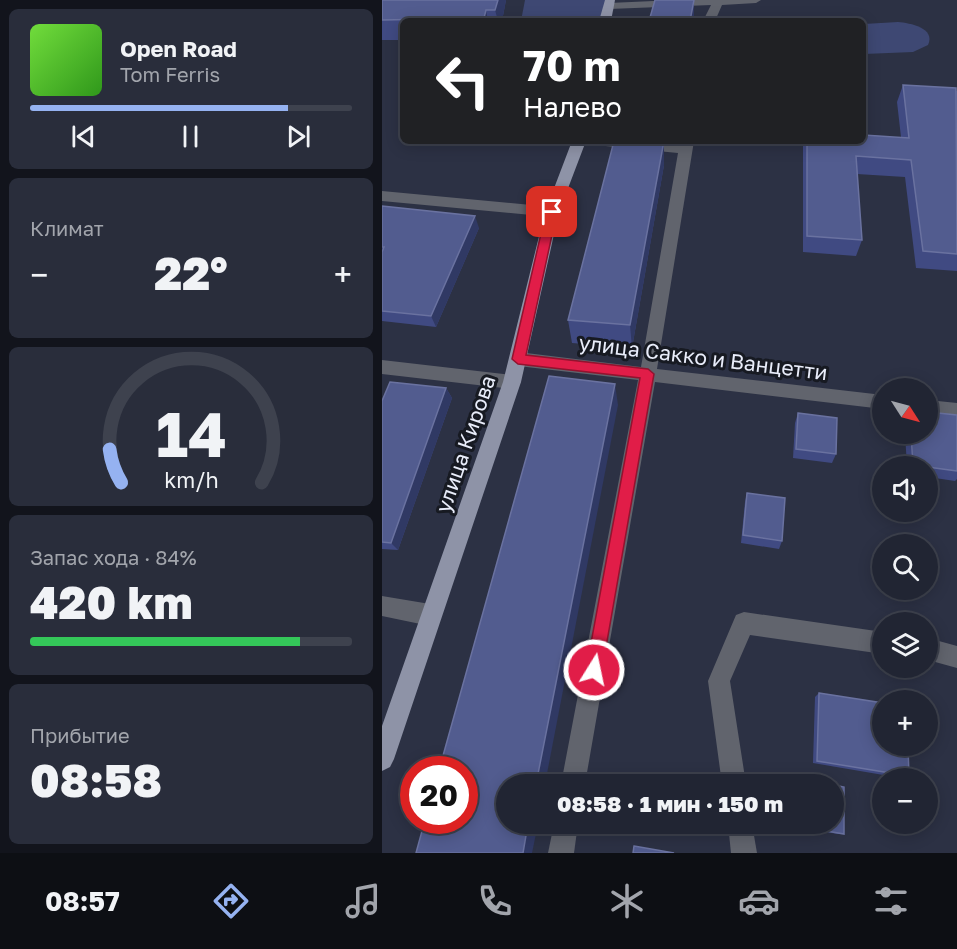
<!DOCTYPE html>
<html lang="ru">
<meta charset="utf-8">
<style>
body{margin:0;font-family:"Golos Text",sans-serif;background:#292d3b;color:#f1f3f6;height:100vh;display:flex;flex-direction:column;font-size:22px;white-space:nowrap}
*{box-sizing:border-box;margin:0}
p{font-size:20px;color:#a2a5ac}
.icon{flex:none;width:33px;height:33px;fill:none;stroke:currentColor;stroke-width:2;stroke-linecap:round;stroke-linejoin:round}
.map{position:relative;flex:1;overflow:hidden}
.sheet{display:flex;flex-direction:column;gap:9px;padding:9px;background:#12141c;width:382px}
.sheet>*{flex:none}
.top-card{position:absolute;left:18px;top:18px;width:466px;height:126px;border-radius:9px;box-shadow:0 3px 15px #0003,0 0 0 2px #3e424e;background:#202124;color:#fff;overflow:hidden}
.needle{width:39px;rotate:126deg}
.fabs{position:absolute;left:490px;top:378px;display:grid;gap:12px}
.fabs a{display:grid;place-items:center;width:66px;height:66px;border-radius:50%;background:#212533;box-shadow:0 3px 15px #0003,0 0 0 2px #3e424e;font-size:30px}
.speed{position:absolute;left:18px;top:756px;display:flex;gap:12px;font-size:30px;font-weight:700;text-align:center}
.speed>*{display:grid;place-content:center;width:78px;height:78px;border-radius:50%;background:#212533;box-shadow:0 3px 15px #0003,0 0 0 2px #3e424e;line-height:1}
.speed .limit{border:9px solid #d22;background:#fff;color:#111}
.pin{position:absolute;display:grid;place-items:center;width:51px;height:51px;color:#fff;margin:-26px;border-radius:12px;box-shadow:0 3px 9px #0006}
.me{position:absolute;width:66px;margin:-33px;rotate:10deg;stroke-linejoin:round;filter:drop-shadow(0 0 4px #0008)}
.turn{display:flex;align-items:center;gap:21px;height:126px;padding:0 24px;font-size:27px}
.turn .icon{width:78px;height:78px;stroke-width:2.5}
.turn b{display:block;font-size:42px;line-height:51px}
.big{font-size:45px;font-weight:800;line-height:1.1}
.sheet .card{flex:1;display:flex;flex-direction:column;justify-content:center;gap:9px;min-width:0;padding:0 21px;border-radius:9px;background:#292d3b}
.sheet .dial{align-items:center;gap:0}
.dial svg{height:156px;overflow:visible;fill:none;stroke:#3e424e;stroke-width:7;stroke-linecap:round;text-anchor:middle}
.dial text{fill:#f1f3f6;stroke:none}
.song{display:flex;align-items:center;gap:18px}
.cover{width:72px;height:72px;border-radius:9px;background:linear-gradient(135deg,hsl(100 70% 55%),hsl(110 70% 35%))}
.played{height:6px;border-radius:3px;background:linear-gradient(90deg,#95b2f1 80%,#3e424e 80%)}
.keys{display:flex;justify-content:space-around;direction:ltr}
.heat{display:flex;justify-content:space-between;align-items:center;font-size:33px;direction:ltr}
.charge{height:9px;border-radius:4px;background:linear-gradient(90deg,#34c759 84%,#3e424e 0)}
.trip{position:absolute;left:114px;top:774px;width:348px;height:60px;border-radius:30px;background:#212533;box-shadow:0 3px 15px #0003,0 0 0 2px #3e424e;font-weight:800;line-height:60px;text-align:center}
.dock{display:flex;height:96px;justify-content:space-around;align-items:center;background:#0d0f14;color:#a2a5ac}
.dock .icon{width:42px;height:42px}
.dock .current{color:#95b2f1}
.dock b{font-size:27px;color:#f1f3f6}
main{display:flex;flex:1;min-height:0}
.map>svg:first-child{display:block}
.green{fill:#3e4873}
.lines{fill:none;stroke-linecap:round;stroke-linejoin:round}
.minor{fill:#61646d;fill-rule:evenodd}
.major{fill:#8e93a7;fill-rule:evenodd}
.wall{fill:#404a82}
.shaded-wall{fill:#303964}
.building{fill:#525c8f;stroke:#6a72a0;stroke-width:1.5}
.route{fill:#e11d48;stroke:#92132f;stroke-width:1.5}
.labels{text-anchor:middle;stroke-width:6;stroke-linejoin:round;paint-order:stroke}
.street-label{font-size:21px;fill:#e9edfa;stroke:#171a22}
</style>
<main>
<section class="sheet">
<div class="card">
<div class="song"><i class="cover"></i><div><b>Open Road</b><p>Tom Ferris</p></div></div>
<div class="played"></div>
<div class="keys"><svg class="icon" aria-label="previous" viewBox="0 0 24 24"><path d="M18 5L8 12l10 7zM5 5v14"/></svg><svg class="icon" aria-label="pause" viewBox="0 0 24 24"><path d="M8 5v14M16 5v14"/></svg><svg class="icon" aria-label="next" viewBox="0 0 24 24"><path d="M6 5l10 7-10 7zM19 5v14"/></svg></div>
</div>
<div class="card"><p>Климат</p>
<div class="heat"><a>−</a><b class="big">22°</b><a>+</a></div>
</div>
<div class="card dial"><svg viewBox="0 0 100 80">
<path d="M14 69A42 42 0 1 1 86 69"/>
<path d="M14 69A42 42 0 0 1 8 52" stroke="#95b2f1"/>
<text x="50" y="56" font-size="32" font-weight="700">14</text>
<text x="50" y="72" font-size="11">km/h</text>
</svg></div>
<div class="card"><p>Запас хода · 84%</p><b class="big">420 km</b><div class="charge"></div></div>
<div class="card"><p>Прибытие</p><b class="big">08:58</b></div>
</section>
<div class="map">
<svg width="575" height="853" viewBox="0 0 575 853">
<rect width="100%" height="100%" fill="#2c3144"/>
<!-- green -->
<g class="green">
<polygon points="143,0 230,0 228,21 139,21"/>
<path d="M516,22C528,23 554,28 546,45L531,52L482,54V24Z"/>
</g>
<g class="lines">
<!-- minor -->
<g class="minor">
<polygon points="294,0 379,0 374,3 340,5 333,21 321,21 329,5 227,9 222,6 227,3"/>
<polygon points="206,141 255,141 298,145 298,141 312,141 275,369 501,395 501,409 273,382 203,784 179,784 256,380 136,366 130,364 128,359 130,354 136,352 259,367 296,153 213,145"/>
<polygon points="0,191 170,207 177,212 170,217 0,201"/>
<polygon points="0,360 130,375 136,377 139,382 136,387 130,389 0,374"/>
<polygon points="546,400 575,403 575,417 546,414"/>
<polygon points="0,596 48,604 55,608 59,615 55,622 48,626 0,616"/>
<polygon points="362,612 501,632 501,654 368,635 348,681 364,784 340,784 326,681 354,615"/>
<polygon points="546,638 575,646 575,668 546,660"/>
<polygon points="172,824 196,824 192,853 166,853"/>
<polygon points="346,824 370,824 375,853 349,853"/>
</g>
<!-- major -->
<g class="major">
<polygon points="223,0 233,0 229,21 217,21"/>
<polygon points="190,141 204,141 177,212 139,382 12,759 8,767 0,771 0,726 121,382 163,212"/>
</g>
</g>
<!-- wall -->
<g class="wall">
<polygon points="0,0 124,0 120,21 21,21 21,40 0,40"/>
<polygon points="521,85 575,91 575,271 534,268 523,177 475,174 480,240 474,256 421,252 421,141 482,141 519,137 515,102"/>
<polygon points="282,165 250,348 190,343 186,320"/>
<polygon points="0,206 97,228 54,327 0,321"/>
<polygon points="64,388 70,398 16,550 0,549 0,401"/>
<polygon points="416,413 454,454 450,463 411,458 413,423"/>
<polygon points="575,415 575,479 573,481 546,477 546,466 525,466 523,434 546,434"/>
<polygon points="365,493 400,541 397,549 359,543 363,502"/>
<polygon points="437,693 527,776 519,778 431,763 433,697"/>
<polygon points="408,778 447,784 404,784 404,780"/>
<polygon points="402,824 452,824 462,834 456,834 401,825"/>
</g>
<!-- shaded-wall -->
<g class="shaded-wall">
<polygon points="116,0 124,0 120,21 116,21 113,10"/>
<polygon points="312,0 312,21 308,21"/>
<polygon points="104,10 106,21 103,21 102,18"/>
<polygon points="282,141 282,165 250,348 248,325"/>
<polygon points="93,216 97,228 54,327 49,316"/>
<polygon points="233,384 236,405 163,784 154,784"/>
<polygon points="64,388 70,398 16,550 9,543"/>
<polygon points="146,824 156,824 150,853 141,853"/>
</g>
<!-- building -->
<g class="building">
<polygon points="0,0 116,0 113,10 104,10 102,18 0,20"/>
<polygon points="273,0 312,0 308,21 267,21"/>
<polygon points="521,85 574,88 575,254 541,251 529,160 474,156 480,240 425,236 425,141 482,141 482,135 527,138"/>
<polygon points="232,141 282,141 248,325 186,320"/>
<polygon points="0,206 93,216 49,316 0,311 0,252 2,247 0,247"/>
<polygon points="167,376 233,384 154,784 124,784 124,824 146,824 141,853 34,853 43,820 82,820 82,770 57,770"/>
<polygon points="8,382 64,388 9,543 0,542 0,401"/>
<polygon points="546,412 575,415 575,471 531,465 529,434 546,434"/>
<polygon points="416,413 455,418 454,454 414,449"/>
<polygon points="365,493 403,498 400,541 361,535"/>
<polygon points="437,693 501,703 501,746 526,746 527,776 435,761"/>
<polygon points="408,778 447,784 407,784"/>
<polygon points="452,785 462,787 462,834 405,824 452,824"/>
<polygon points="252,846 292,853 251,853"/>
</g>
<!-- route -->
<polygon class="route" points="170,208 175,212 144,355 266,369 272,374 220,670 218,676 212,679 206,676 204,670 258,378 136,364 130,359 164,212"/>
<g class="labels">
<!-- street labels -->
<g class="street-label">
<text transform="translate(321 358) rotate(7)" y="7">улица Сакко и Ванцетти</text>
<text transform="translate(84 444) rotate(-71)" y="7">улица Кирова</text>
</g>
</g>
</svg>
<div class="fabs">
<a><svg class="needle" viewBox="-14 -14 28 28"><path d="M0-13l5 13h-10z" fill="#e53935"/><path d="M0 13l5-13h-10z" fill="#a2a5ac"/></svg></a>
<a><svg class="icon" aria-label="sound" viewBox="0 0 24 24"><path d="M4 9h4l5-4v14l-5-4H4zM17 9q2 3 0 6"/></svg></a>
<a><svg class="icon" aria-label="search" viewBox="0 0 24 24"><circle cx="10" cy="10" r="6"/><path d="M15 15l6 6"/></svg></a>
<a><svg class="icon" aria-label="layers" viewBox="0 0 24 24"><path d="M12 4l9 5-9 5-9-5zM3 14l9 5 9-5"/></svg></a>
<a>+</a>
<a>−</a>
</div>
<div class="speed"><div class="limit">20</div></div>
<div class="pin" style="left:170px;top:212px;background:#d93025"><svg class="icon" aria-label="arrive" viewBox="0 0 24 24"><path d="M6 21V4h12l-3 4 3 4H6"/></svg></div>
<svg class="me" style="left:212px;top:670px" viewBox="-20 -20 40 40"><circle r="17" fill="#e11d48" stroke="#fff" stroke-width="3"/><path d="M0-11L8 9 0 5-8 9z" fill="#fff"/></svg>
<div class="trip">08:58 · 1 мин · 150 m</div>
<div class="top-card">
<div class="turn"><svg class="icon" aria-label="left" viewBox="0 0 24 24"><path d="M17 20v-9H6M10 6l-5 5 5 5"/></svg><div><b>70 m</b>Налево</div></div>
</div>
</div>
</main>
<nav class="dock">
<b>08:57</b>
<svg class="icon current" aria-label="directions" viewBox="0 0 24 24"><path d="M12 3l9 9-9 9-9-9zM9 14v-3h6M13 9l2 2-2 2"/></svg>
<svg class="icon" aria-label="music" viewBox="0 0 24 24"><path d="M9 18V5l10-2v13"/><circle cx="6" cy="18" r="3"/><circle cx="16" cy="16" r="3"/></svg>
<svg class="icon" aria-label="phone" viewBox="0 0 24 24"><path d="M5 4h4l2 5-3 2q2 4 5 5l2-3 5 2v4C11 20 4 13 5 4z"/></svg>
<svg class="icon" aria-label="climate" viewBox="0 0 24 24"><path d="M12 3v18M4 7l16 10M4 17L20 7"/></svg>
<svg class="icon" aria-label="car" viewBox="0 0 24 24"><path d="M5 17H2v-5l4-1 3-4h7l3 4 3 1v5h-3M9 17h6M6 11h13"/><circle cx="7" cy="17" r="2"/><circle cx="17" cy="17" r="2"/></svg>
<svg class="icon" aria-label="filters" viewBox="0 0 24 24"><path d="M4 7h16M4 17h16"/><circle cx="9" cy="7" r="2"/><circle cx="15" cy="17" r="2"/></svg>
</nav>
